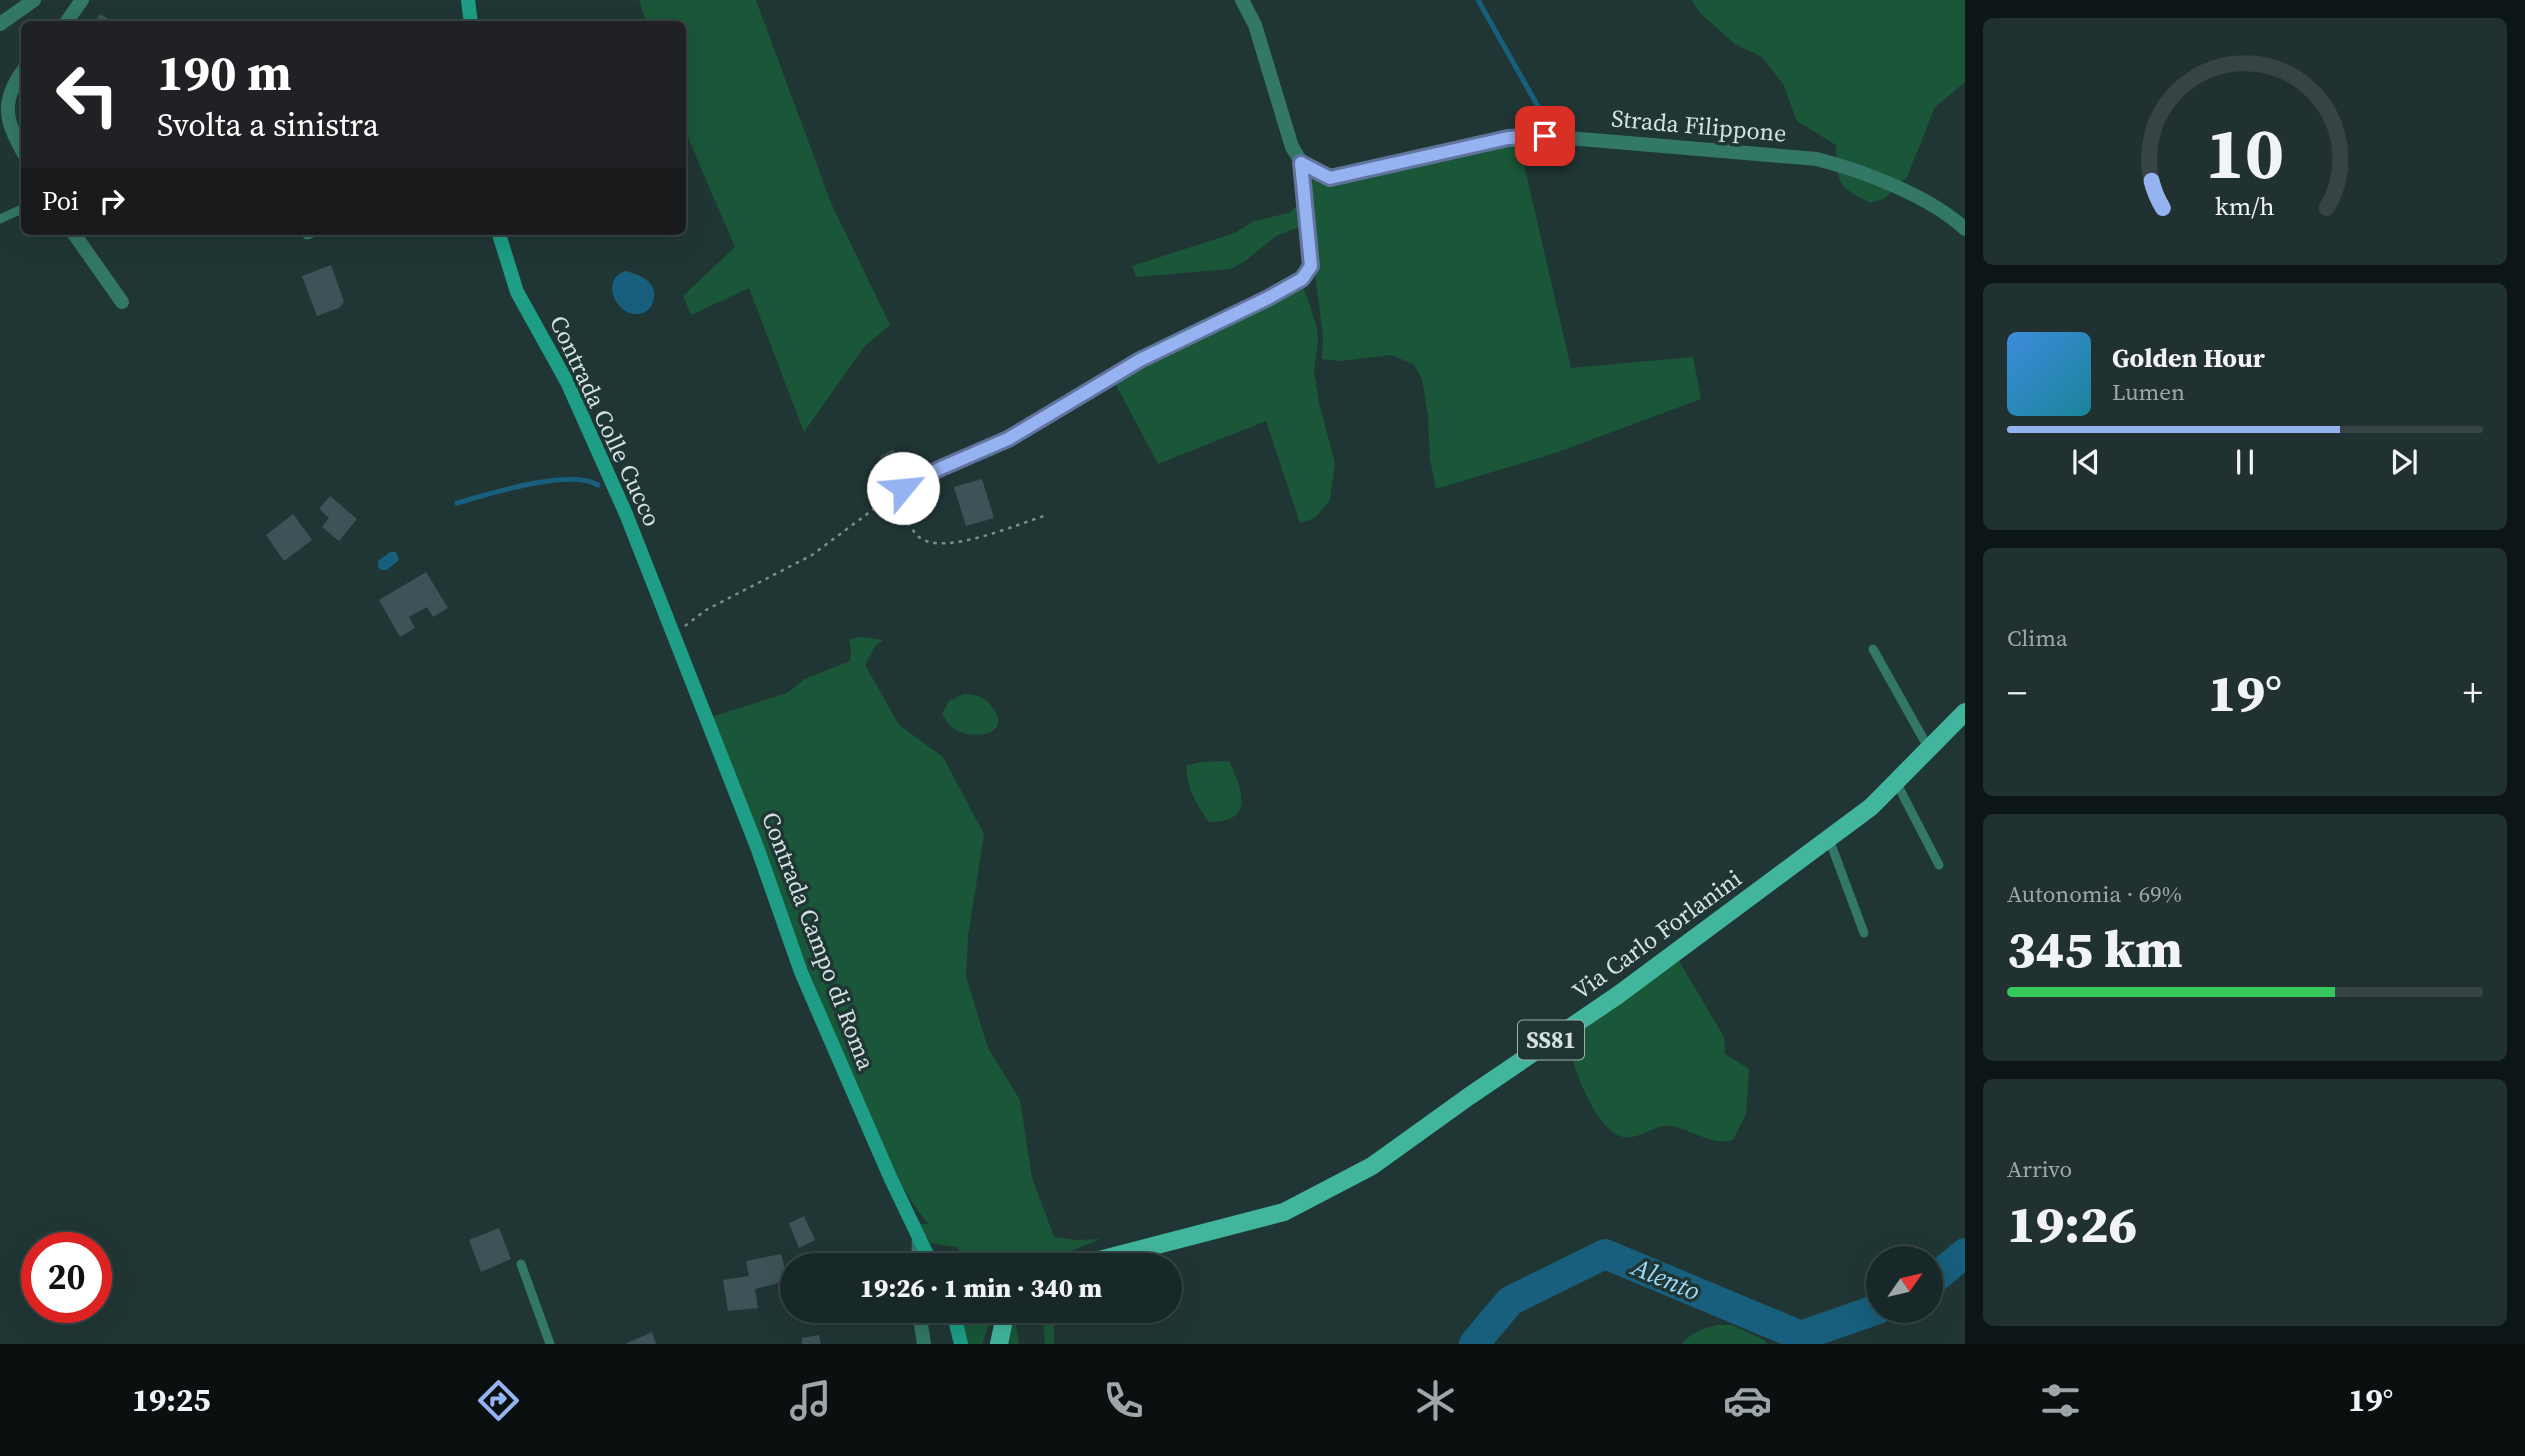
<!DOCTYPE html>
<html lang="it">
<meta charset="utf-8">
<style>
body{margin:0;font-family:"Source Serif 4",serif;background:#213030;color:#f1f3f6;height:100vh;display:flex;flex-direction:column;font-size:26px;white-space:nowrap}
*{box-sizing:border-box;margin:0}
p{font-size:23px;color:#9fa6a8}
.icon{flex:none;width:38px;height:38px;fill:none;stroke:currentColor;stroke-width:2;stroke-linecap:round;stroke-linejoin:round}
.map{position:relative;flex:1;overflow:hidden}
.details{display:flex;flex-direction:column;gap:18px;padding:18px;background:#0d1616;width:560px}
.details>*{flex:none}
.hud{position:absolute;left:21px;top:21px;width:665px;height:214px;border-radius:10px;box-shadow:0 7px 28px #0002,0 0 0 2px #364445;background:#202124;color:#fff;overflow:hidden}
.needle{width:46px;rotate:56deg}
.tools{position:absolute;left:1866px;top:1246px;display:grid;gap:14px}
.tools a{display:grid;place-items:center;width:77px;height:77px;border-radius:50%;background:#182828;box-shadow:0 7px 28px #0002,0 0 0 2px #364445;font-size:35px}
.speed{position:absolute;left:21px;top:1232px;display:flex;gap:14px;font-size:35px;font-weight:700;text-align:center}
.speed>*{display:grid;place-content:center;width:91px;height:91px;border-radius:50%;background:#182828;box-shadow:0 7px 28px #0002,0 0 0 2px #364445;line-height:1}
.speed .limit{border:10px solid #d22;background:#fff;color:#111}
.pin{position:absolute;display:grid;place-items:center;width:60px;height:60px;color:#fff;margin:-30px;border-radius:14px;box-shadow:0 4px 10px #0006}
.me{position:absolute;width:77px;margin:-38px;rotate:62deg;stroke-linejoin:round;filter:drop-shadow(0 0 5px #0008)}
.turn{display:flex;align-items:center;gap:24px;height:147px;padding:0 21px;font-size:32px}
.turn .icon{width:91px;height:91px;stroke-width:2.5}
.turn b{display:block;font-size:49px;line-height:60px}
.then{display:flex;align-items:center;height:66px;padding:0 21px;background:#0003;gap:14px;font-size:26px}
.big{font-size:52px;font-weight:800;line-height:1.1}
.details .widget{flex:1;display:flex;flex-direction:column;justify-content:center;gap:10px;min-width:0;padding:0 24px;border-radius:10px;background:#213030}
.details .dial{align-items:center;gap:0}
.dial svg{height:182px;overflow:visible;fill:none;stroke:#364445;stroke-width:7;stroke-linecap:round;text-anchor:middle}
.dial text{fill:#f1f3f6;stroke:none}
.song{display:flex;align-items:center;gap:21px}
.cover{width:84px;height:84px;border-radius:10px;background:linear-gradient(135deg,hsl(210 70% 55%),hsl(190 70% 35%))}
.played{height:7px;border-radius:4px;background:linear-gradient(90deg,#95b2f1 70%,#364445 70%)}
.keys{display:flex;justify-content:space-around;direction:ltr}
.heat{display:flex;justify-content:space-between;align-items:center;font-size:38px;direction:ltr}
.charge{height:10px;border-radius:5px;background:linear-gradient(90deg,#34c759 69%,#364445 0)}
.trip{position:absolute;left:780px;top:1253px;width:402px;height:70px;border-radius:35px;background:#182828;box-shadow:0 7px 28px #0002,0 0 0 2px #364445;font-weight:800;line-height:70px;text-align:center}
.tabs{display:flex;height:112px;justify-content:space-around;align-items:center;background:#0a1010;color:#9fa6a8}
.tabs .icon{width:49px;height:49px}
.tabs .selected{color:#95b2f1}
.tabs b{font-size:32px;color:#f1f3f6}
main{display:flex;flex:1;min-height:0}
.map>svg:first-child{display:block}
.green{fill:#1a5738}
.water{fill:#175f7c}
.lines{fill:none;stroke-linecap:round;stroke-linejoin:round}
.stream{stroke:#175f7c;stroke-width:5}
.river{stroke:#175f7c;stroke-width:30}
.building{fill:#3d5357}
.path{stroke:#7c8d8d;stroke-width:2.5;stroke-dasharray:3.5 5;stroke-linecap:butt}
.lane{stroke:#337767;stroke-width:9}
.street{stroke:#337767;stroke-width:14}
.secondary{stroke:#1e9e86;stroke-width:14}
.primary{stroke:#42b69d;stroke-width:18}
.route-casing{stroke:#61749d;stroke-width:18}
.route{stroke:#95b2f1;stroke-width:12}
.labels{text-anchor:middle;stroke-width:7;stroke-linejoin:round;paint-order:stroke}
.shield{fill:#203635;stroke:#9faead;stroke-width:2}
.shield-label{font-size:23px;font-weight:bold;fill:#d5e1e1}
.street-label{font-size:24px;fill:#d5e1e1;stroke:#203635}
.water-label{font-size:26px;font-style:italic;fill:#9adbfb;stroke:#203635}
</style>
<main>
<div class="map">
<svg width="1965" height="1344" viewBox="0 0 1965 1344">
<rect width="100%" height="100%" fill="#203635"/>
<!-- green -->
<g class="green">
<polygon points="639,0 756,0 831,203 890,325 864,347 804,432 749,288 691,315 683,296 735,247 683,126 682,24 647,24"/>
<path d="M1692,0H1965V82L1935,107L1907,177L1885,198L1871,203C1835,186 1838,182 1836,145L1797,121L1783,84L1762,57L1735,44L1700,13Z"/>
<polygon points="1519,143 1571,368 1693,357 1701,399 1555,453 1436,489 1430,459 1428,415 1422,379 1414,365 1392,355 1340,361 1322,359 1323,336 1310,232 1308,179 1325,180 1476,147"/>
<polygon points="1297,206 1302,226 1276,236 1244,262 1230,269 1136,277 1132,266 1235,233 1254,221 1289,213"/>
<polygon points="1302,286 1309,302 1317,329 1318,341 1314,371 1319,403 1335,463 1330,500 1315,518 1300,523 1266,421 1158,464 1114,381 1156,355 1251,312"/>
<path d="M860,637L883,640L875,646L865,665L899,725L943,757L984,834L968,936L966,977L988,1048L1020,1100L1032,1178L1054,1237L1077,1240L1100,1239L1038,1265H964V1257L956,1247L930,1243L920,1224H929C898,1191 874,1125 856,1083C803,962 757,840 711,717L787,693L805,679L850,661L851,651L849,640Z"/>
<path d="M964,694C975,694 985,697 992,707C1015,735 970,742 952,727C948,724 945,718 942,714L949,701Z"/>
<path d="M1229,761C1242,790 1256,822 1209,822C1198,807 1184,783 1187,765L1201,762Z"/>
<path d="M1679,961L1724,1037L1725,1054L1749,1069L1746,1114L1733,1140C1710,1146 1693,1129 1670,1126C1654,1124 1640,1140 1624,1137C1596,1133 1570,1062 1568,1037Z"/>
<polygon points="960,1311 994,1311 982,1344 966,1344"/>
<polygon points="1014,1311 1021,1311 1016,1325 1019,1344 1002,1344"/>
<polygon points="1042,1311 1058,1311 1054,1317 1054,1344 1045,1344"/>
<path d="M1717,1325H1732L1766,1341L1767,1344H1682C1691,1332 1703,1329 1717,1325Z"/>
</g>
<!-- water -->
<g class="water">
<path d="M625,271C638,274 657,281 654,298C653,304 650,309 645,312C622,324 596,282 625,271Z"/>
<polygon points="390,552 396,552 399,560 387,570 381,570 378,567 378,561"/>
</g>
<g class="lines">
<!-- stream -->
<g class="stream">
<polyline points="1478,0 1549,126"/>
<path d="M457,503C489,494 570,468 598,485"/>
</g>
<!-- river -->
<g class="river">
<polyline points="1930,1282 1965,1253"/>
<polyline points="1474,1344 1510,1301 1605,1254 1801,1336 1878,1309"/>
</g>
</g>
<!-- building -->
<g class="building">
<polygon points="100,14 117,24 94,24"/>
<polygon points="331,265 344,302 339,308 317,316 302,276"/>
<polygon points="893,449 897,457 885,464 880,456"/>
<polygon points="982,479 994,518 966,526 954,487"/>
<polygon points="330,496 357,519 339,541 322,527 329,518 319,509"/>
<polygon points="293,514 312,540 284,561 266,535"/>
<polygon points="426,572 448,608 433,617 427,607 409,617 415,628 400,637 379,600"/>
<polygon points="804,1216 815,1240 799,1248 789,1223"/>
<polygon points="499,1228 511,1259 481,1272 469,1240"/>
<polygon points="781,1254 786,1274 793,1272 793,1306 785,1308 778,1283 755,1289 758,1308 728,1311 723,1280 749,1276 746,1261"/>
<polygon points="652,1332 656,1344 625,1344"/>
<polygon points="819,1335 821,1344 802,1344 802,1338"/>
</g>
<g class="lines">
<!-- path -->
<g class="path">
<path d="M898,499C902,511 909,528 919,537C942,557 1018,524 1044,516"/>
<polyline points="685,626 706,610 812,555 894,494"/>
</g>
<!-- lane -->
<g class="lane">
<polyline points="0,219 24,208"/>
<polyline points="307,235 317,231"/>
<polyline points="903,488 941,468 1008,439 1140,360 1268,298 1302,279 1311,266 1302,163"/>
<polyline points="1873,649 1929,749"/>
<polyline points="1896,782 1939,865"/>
<polyline points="1829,839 1864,933"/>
<polyline points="521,1264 550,1344"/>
</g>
<!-- street -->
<g class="street">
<path d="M1242,0L1255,25L1292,147L1302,163L1330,179L1508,137L1545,136L1817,159C1863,171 1930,196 1965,229"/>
<polyline points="0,24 34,0"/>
<polyline points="65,24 82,0"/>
<path d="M24,69C0,102 5,120 24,154"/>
<polyline points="72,231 122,302"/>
<polyline points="918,1265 919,1237"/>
<polyline points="919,1311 924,1344"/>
</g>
<!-- secondary -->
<g class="secondary">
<polyline points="468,0 471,24"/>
<polyline points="498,231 517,292 567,382 626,514 757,847 801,972 890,1177 932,1265"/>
<polyline points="953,1311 961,1344"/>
</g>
<!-- primary -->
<g class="primary">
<polyline points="1080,1265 1284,1212 1372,1166 1468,1097 1618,995 1871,807 1965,712"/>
<polyline points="999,1344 1005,1315 1008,1311"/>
</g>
</g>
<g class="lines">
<!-- route casing -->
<g class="route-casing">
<polyline id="route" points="903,488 941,468 1008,439 1140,360 1268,298 1302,279 1311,266 1301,163 1330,178 1508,138 1545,136"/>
</g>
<!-- route -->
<use href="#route" class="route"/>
</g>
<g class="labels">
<!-- shield labels -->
<rect class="shield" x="1518" y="1020.5" width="66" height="39" rx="5"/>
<g class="shield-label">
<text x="1551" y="1048">SS81</text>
</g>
<!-- street labels -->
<g class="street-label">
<text transform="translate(1699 126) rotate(5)" y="8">Strada Filippone</text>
<text transform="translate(605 421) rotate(65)" y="8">Contrada Colle Cucco</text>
<text transform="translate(1657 935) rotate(-36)" y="8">Via Carlo Forlanini</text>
<text transform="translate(818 941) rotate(69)" y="8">Contrada Campo di Roma</text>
</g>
<!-- water labels -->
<g class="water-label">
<text transform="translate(1666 1279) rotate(23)" y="9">Alento</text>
</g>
</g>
</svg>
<div class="tools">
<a><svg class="needle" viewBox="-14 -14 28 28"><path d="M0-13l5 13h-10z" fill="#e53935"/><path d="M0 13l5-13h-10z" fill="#9fa6a8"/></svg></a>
</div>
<div class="speed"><div class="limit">20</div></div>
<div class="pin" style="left:1545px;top:136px;background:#d93025"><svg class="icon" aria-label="arrive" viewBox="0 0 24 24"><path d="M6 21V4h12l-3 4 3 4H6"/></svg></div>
<svg class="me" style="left:903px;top:488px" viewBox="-20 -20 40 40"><circle r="19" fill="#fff"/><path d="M0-13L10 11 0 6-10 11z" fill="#95b2f1"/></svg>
<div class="trip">19:26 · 1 min · 340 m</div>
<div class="hud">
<div class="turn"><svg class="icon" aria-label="left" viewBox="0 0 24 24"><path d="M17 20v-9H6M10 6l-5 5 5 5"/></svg><div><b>190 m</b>Svolta a sinistra</div></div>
<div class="then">Poi<svg class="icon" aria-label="right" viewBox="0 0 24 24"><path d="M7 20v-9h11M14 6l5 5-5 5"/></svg></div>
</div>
</div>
<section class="details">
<div class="widget dial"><svg viewBox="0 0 100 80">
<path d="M14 69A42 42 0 1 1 86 69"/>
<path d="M14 69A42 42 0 0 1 9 57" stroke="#95b2f1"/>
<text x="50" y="56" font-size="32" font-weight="700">10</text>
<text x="50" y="72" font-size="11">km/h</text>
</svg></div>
<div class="widget">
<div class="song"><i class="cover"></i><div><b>Golden Hour</b><p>Lumen</p></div></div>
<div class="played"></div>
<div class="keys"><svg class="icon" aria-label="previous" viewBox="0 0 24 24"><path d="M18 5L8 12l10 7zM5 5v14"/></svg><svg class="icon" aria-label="pause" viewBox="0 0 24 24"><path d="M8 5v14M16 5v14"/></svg><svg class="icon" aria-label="next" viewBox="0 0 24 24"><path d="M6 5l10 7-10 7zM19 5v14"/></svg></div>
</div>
<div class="widget"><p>Clima</p>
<div class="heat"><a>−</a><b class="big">19°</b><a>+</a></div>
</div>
<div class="widget"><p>Autonomia · 69%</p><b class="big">345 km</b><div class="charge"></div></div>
<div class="widget"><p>Arrivo</p><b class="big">19:26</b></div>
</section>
</main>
<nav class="tabs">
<b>19:25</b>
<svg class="icon selected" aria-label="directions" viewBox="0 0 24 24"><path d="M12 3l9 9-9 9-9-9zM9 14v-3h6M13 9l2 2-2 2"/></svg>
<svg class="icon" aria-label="music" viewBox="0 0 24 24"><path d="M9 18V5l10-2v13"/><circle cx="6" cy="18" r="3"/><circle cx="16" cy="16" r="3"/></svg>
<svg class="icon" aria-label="phone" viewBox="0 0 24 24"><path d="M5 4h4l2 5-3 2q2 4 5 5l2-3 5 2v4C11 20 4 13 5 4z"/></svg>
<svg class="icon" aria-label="climate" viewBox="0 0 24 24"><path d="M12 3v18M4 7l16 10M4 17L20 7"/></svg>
<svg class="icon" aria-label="car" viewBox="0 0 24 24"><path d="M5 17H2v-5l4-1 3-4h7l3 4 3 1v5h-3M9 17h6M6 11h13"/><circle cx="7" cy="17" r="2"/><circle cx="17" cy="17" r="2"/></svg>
<svg class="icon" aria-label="filters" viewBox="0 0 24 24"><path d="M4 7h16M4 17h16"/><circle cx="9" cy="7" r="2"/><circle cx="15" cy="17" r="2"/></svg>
<b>19°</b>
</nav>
